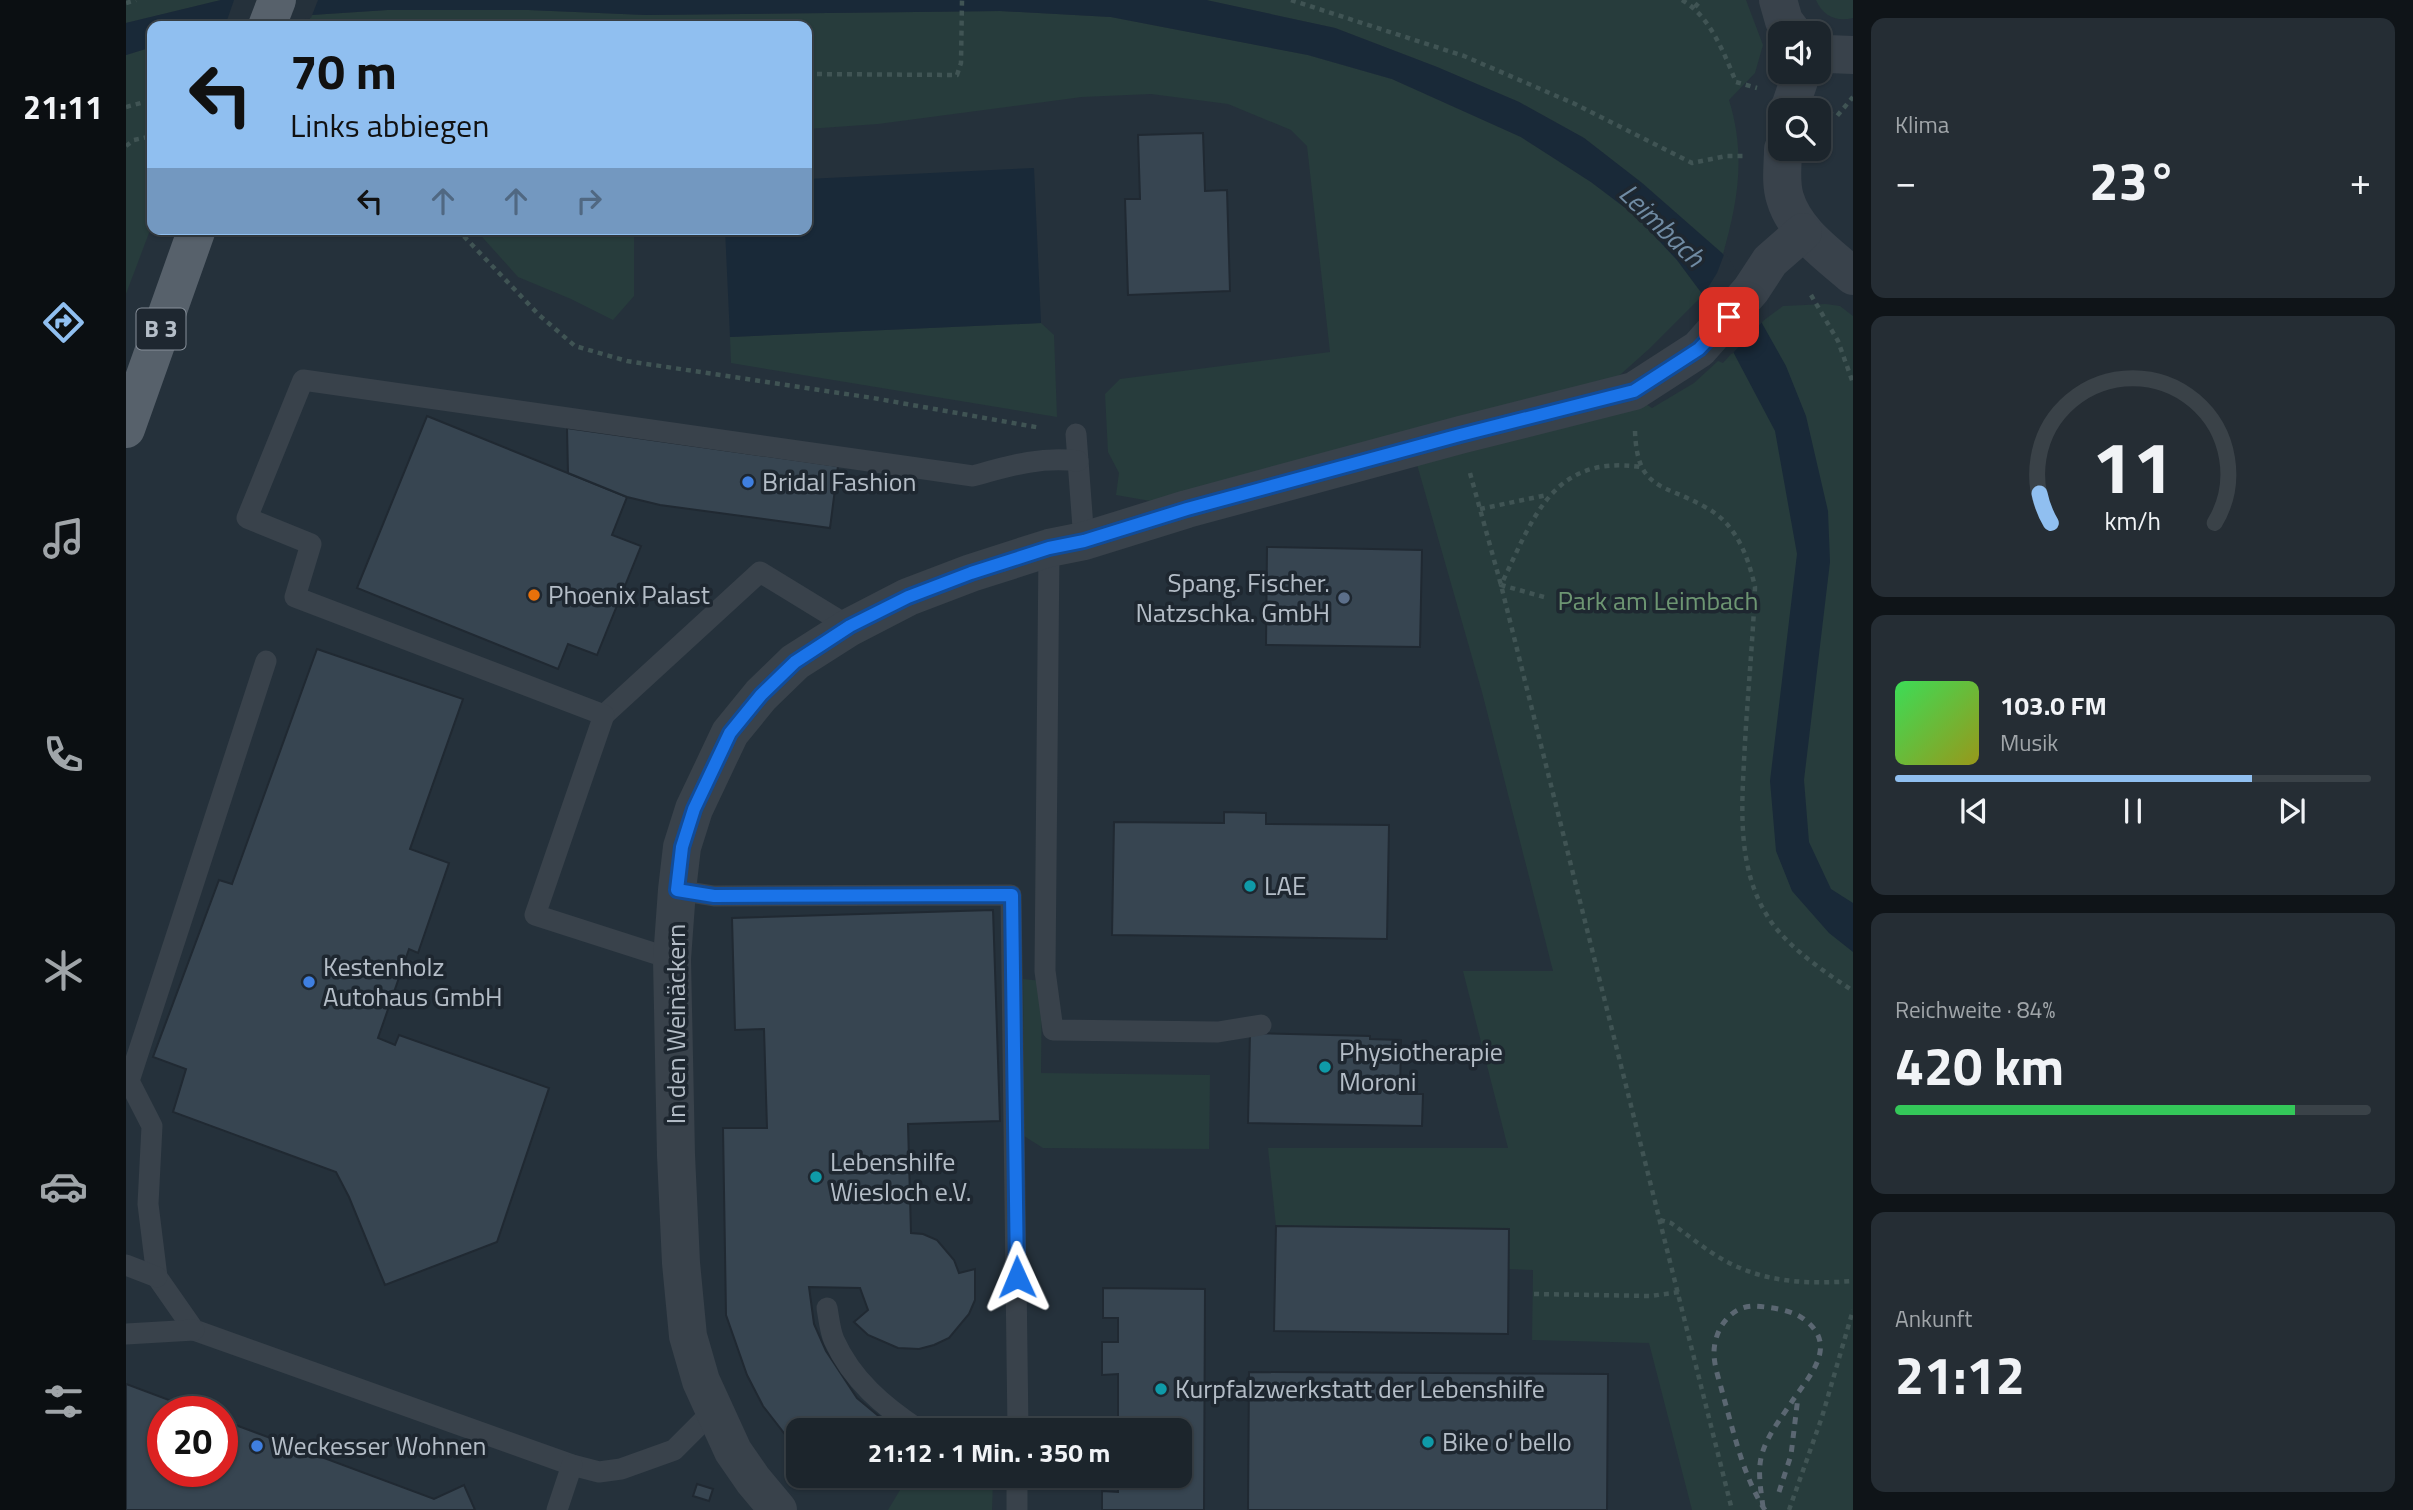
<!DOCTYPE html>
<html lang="de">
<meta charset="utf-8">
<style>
body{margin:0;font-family:"Titillium Web",sans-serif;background:#252d34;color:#f1f3f6;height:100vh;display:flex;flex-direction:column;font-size:26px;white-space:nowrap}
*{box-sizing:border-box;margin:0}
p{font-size:23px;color:#a0a5a9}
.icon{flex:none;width:38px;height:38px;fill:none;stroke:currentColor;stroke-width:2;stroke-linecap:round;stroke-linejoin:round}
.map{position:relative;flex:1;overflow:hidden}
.sheet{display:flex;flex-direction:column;gap:18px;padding:18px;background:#0f1418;width:560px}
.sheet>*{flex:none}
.banner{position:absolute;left:21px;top:21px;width:665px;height:214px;border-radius:14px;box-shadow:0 2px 5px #0004,0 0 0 2px #3a4248;background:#90bff0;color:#111;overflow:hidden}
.controls{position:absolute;left:1642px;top:21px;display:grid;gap:14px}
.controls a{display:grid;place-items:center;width:63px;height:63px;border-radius:14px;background:#1c252c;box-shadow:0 2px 5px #0004,0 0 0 2px #3a4248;font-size:35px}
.speed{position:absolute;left:21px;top:1396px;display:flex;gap:14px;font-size:35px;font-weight:700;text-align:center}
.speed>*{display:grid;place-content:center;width:91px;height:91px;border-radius:50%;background:#1c252c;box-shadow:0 2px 5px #0004,0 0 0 2px #3a4248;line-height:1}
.speed .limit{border:10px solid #d22;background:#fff;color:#111}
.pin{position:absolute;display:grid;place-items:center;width:60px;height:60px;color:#fff;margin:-30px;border-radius:14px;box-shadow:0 4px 10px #0006}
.me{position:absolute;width:77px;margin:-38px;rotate:359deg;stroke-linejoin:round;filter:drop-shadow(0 0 5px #0008)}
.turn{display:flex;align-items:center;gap:24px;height:147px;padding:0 28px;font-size:32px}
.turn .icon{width:91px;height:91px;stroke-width:2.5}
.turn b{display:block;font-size:49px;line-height:60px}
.lanes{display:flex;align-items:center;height:66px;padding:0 28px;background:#0003;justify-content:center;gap:35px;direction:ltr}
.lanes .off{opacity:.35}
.big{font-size:52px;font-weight:700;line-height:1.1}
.sheet .tile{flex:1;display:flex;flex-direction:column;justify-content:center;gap:10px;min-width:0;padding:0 24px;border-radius:14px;background:#252d34}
.sheet .dial{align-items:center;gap:0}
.dial svg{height:182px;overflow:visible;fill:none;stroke:#3a4248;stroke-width:7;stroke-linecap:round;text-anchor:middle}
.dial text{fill:#f1f3f6;stroke:none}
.song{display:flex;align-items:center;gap:21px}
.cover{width:84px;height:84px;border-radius:10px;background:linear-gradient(135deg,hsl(130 70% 55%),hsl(60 70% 35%))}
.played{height:7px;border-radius:4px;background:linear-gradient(90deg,#90bff0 75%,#3a4248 75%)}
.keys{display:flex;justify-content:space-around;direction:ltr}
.heat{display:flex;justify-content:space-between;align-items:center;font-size:38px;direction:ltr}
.charge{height:10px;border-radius:5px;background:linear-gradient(90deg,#34c759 84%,#3a4248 0)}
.trip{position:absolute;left:660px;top:1418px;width:406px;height:70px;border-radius:14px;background:#1c252c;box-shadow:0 2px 5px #0004,0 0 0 2px #3a4248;font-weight:700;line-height:70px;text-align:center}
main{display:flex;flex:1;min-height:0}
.menu{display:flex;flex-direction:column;width:126px;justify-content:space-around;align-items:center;background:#0b0f12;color:#a0a5a9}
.menu .icon{width:49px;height:49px}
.menu .selected{color:#90bff0}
.menu b{font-size:32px;color:#f1f3f6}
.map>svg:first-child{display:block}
.green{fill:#273c3c}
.water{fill:#192938}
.pier{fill:#25313b}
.building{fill:#374551;stroke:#202932;stroke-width:2}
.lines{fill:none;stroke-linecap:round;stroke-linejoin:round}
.path{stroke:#405454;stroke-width:4.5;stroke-dasharray:5 5;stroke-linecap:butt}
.service{stroke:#39424b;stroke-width:21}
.minor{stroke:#39424b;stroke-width:38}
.tertiary{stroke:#39424b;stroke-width:38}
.primary{stroke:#57616b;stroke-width:38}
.rail{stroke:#5b6772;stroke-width:5;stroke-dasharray:7 7;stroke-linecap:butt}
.route-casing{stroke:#114b97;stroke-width:18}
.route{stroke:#1a73e8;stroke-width:12}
.shop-dot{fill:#3f7fe0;stroke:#1e2730;stroke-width:2.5}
.food-dot{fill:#e8710a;stroke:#1e2730;stroke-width:2.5}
.service-dot{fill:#5c6f8a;stroke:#1e2730;stroke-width:2.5}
.culture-dot{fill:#0f9aa8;stroke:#1e2730;stroke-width:2.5}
.labels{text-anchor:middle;stroke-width:7;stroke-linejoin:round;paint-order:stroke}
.shield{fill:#1e2730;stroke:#87909a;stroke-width:2}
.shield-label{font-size:24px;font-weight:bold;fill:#b4bdc7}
.poi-label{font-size:26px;fill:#b4bdc7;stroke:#1e2730;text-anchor:start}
.park-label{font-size:26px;fill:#6d9672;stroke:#1e2730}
.street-label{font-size:26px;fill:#b4bdc7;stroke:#1e2730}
.water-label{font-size:28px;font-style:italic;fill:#708ba3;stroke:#1e2730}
</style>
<main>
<nav class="menu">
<b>21:11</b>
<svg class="icon selected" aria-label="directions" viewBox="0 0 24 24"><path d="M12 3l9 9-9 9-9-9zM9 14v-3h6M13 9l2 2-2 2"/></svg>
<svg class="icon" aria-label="music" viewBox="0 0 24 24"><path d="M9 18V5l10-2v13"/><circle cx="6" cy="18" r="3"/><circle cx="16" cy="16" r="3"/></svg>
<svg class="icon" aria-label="phone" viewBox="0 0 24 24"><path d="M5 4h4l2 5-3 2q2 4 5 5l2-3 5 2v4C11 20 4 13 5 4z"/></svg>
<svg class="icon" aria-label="climate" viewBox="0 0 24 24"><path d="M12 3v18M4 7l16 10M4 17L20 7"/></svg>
<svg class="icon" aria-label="car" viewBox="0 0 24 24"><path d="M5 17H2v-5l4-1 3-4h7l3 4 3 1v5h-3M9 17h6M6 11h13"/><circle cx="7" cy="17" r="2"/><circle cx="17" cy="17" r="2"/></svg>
<svg class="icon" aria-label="filters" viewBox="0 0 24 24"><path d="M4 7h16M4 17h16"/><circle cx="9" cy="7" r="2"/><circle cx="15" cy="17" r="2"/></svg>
</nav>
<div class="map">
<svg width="1727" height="1510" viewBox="0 0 1727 1510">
<rect width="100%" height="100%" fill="#25313b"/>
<!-- green -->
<g class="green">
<polygon points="0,0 95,0 0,23"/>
<path d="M1080,0H1620L1637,45L1629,73L1603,100C1620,155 1612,201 1597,254L1516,183L1458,138L1393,102L1311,67L1209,28Z"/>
<path d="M1690,0H1727V18C1710,22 1697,16 1690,0Z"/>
<polygon points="261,10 403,10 520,15 874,11 985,17 1182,55 1266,79 1395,137 1465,182 1510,216 1551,260 1577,295 1523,349 1486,382 1526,408 1568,383 1592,361 1597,363 1630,326 1657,306 1700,304 1714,306 1727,316 1727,1510 1566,1510 1523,1343 1406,1340 1407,1270 1383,1269 1383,1229 1150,1226 1142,1148 1382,1148 1337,971 1427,971 1356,692 1282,433 1030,502 990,495 993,473 982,452 979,394 994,379 1204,352 1181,146 1165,130 1102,104 1025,94 956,97 752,124 681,129 681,26 181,26 185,15"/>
<polygon points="26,47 26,225 0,294 0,55"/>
<polygon points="349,229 508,229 508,296 487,320 445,299 392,277"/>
<polygon points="915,323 928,335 931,417 605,363 604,337"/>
<polygon points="897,979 916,981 915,1073 1084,1075 1083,1149 917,1148 898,1136"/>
<polygon points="783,1475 860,1475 867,1482 866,1510 762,1510"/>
</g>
<!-- water -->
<g class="water">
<polygon points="95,0 1080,0 1209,28 1311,67 1393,102 1458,138 1516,183 1597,254 1660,366 1680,416 1702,511 1704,562 1678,780 1683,842 1705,889 1727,903 1727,952 1703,933 1666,891 1650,851 1644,781 1671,554 1649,431 1577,295 1551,260 1510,216 1465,182 1395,137 1266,79 1182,55 985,17 874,11 520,15 403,10 261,10 185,15 124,26 26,26 26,47 0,55 0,23"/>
<polygon points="908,168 915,323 604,337 599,229 681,229 681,179"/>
</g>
<!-- pier -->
<g class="pier">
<polygon points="108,0 192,0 185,18 142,26 99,26"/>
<polygon points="1599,252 1639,319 1606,354 1575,299 1591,273"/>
</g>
<!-- building -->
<g class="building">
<polygon points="1077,133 1079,191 1101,190 1104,291 1002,295 999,199 1014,199 1012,135"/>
<polygon points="301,416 501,497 486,535 515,546 471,655 442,644 432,669 231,588"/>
<polygon points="441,428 712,466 704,528 534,505 501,497 442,473"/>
<polygon points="1141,547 1296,550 1294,647 1140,645"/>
<polygon points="191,649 337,699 284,849 323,863 292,953 283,949 252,1038 269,1045 273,1035 423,1088 371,1242 259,1285 223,1197 210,1172 47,1112 60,1069 27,1057 93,880 106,884"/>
<polygon points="1098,812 1140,813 1140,824 1263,825 1261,939 986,935 988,822 1098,823"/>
<polygon points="867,910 874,1121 782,1124 785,1233 797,1234 811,1240 828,1260 833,1273 849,1269 849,1300 843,1314 823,1338 808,1345 793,1349 772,1348 742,1335 728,1322 742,1310 734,1288 683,1287 688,1324 700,1351 731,1398 767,1428 672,1430 672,1451 637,1406 621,1375 600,1315 597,1128 641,1128 638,1029 609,1030 606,918"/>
<polygon points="1124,1033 1244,1036 1244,1039 1275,1040 1274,1094 1297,1094 1296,1126 1122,1123"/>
<polygon points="1150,1226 1383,1229 1382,1334 1148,1331"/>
<polygon points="977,1288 1079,1289 1078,1510 976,1510 976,1491 992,1492 992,1475 1054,1475 1054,1430 992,1430 992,1374 976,1375 976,1342 992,1342 992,1318 977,1318"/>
<polygon points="1123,1372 1482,1374 1481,1510 1122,1510"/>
<polygon points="0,1384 75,1412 37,1412 37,1472 96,1472 96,1420 308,1499 338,1485 349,1510 0,1510"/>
<polygon points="699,1475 732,1475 723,1488"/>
<polygon points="571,1484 587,1489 583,1501 567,1496"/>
</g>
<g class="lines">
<!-- path -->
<g class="path">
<polyline points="1165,0 1338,56 1449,104 1566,163 1600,156 1618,156"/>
<path d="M1556,0C1584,16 1598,53 1610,82L1631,88"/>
<polyline points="0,3 10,0"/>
<polyline points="1569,7 1575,0"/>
<polyline points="681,74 831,75 835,63 836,0"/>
<polyline points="0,107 26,100"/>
<polyline points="1702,113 1711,116 1727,97"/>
<polyline points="0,146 8,140 26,136"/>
<polyline points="331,229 413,315 449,346 501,361 747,398 915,428"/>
<polyline points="1685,295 1712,341 1727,383"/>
<path d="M1509,431C1511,491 1537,483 1579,507C1610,523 1622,556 1629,587C1627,639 1622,690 1619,742C1616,804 1608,874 1649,927C1670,953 1699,972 1727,991"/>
<polyline points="1344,473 1375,585 1606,1510"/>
<polyline points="1354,509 1421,495"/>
<path d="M1418,597L1375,585C1407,519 1426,454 1515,467"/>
<path d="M1534,1220L1545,1223C1566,1238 1589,1258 1614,1268C1649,1283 1689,1284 1727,1281"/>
<polyline points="1408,1294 1525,1296 1553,1292"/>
<polyline points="1663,1510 1696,1417 1727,1310"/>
</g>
<!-- service -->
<g class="service">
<polyline points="950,434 958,541"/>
<polyline points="923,548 919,971 927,1030 1092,1032 1135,1025"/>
<polyline points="140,661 3,1081 26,1126 22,1204 31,1277 68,1330 446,1465 473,1472 495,1469 548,1450 587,1411"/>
<polyline points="478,715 634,572 724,627"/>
<polyline points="551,890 588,896 885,895 892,1430"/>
<path d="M546,959L409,915L478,715L169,597L185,544L121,518L177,380L847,476C883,466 915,456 952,461"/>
<polyline points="0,1265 31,1277"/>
<path d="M701,1308C703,1319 704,1331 708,1340C726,1380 757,1406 793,1430"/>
<polyline points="0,1334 68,1330"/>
<polyline points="431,1510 446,1465"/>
<polyline points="891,1510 891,1475"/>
</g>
<!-- minor -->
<g class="minor">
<polyline points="1663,110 1676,72"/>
<path d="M1657,149C1657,165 1654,182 1659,198C1669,232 1702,254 1727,276"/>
<polyline points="652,1510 627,1480 607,1451 575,1381 562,1336 555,1263 550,1155 546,959 551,890 556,847 568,809 604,733 635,695 669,662 724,627 782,597 845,573 923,548 958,541 1061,509 1334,435 1508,391 1573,349 1625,290 1644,261 1677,232"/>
</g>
<!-- tertiary -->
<g class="tertiary">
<polyline points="1652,0 1658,21 1667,33"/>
<polyline points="1692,51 1702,54 1727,55"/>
</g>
<!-- primary -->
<g class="primary">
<polyline points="141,26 151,0"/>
<polyline points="0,429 71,229"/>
</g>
<!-- rail -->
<g class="rail">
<polyline points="1653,1492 1665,1455 1672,1397"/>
<path d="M1637,1507C1635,1490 1631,1471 1636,1454C1641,1436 1655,1418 1665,1403C1681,1378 1714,1347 1679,1320C1667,1310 1644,1307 1628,1306C1604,1306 1588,1330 1588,1353C1588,1367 1594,1382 1597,1395C1608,1433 1617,1476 1639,1510"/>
</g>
</g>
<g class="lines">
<!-- route casing -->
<g class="route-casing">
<polyline id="route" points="891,1277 886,895 588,896 551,890 556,847 568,809 604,733 635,695 669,662 724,626 782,597 845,573 923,548 958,541 1061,509 1334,435 1508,391 1573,349 1603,317"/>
</g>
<!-- route -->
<use href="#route" class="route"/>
</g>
<!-- markers -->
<g class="shop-dot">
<circle cx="622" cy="482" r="7"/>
<circle cx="183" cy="982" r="7"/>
<circle cx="131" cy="1446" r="7"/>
</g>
<circle class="food-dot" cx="408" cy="595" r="7"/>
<circle class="service-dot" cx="1218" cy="598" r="7"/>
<g class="culture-dot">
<circle cx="1124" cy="886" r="7"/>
<circle cx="1199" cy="1067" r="7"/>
<circle cx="690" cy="1177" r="7"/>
<circle cx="1035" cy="1389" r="7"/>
<circle cx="1302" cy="1442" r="7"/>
</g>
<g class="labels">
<!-- shield labels -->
<rect class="shield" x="10.5" y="308.5" width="49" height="41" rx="5"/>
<g class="shield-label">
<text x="35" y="337">B 3</text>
</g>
<!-- poi labels -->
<g class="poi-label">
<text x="636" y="491">Bridal Fashion</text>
<text x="1204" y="592" text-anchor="end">Spang. Fischer.<tspan x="1204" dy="30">Natzschka. GmbH</tspan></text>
<text x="422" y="604">Phoenix Palast</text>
<text x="1138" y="895">LAE</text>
<text x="197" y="976">Kestenholz<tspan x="197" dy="30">Autohaus GmbH</tspan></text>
<text x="1213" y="1061">Physiotherapie<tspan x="1213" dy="30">Moroni</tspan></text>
<text x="704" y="1171">Lebenshilfe<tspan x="704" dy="30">Wiesloch e.V.</tspan></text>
<text x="1049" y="1398">Kurpfalzwerkstatt der Lebenshilfe</text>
<text x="1316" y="1451">Bike o' bello</text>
<text x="145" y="1455">Weckesser Wohnen</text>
</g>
<!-- park labels -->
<g class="park-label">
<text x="1532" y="610">Park am Leimbach</text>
</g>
<!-- street labels -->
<g class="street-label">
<text transform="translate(550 1024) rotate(-90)" y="9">In den Weinäckern</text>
</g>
<!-- water labels -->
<g class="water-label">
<text transform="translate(1536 225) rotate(44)" y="10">Leimbach</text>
</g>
</g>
</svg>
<div class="controls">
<a><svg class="icon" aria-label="sound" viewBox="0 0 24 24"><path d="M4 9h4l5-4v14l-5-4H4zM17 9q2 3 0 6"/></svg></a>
<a><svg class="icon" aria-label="search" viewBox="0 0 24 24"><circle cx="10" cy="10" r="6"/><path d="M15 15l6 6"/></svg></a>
</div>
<div class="speed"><div class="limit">20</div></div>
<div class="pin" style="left:1603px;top:317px;background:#d93025"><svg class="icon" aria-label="arrive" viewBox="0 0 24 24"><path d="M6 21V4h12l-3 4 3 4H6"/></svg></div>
<svg class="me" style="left:891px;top:1277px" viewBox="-20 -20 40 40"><path d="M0-17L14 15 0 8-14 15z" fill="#1a73e8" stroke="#fff" stroke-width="4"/></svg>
<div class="trip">21:12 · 1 Min. · 350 m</div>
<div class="banner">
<div class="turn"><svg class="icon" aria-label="left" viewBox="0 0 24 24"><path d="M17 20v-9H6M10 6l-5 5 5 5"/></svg><div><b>70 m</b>Links abbiegen</div></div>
<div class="lanes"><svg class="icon" aria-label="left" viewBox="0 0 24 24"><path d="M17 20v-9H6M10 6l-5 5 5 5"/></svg><svg class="icon off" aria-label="ahead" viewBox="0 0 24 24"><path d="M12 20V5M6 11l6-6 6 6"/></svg><svg class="icon off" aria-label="ahead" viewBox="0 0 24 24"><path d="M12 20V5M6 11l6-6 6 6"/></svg><svg class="icon off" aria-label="right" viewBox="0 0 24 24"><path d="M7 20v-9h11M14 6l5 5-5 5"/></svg></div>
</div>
</div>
<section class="sheet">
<div class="tile"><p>Klima</p>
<div class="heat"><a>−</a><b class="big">23°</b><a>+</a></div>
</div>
<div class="tile dial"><svg viewBox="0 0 100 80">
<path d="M14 69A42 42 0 1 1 86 69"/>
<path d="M14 69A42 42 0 0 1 9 56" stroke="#90bff0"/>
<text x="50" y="56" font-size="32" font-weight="700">11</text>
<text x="50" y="72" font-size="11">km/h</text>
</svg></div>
<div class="tile">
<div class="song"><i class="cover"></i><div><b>103.0 FM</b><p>Musik</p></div></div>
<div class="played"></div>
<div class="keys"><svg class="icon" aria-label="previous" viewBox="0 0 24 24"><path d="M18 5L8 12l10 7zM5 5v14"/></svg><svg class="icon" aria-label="pause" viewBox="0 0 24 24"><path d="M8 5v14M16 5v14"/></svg><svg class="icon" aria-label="next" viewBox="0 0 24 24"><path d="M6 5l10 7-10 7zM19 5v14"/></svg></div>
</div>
<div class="tile"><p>Reichweite · 84%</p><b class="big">420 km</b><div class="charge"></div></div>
<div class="tile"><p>Ankunft</p><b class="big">21:12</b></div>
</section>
</main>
